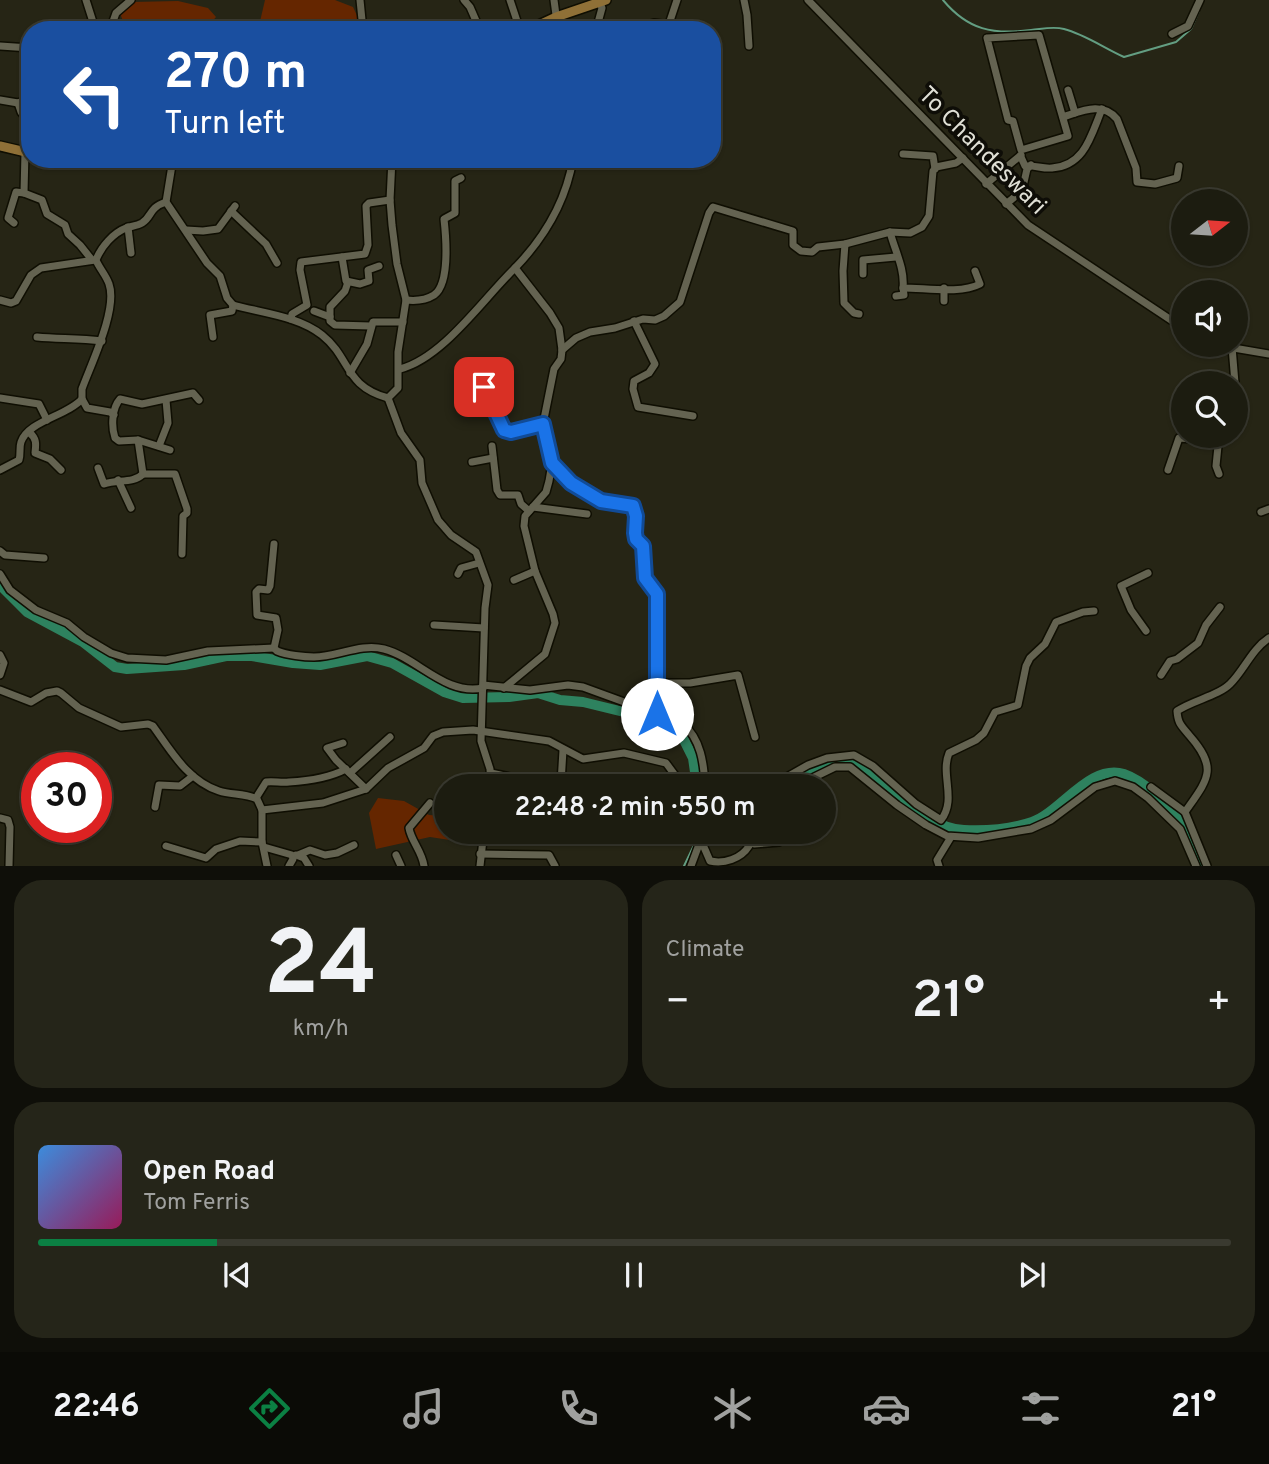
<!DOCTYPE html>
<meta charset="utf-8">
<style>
body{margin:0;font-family:Overpass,sans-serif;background:#252519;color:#f1f3f6;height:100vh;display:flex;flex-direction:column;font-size:26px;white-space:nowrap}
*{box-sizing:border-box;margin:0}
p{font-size:23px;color:#a0a19f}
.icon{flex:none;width:38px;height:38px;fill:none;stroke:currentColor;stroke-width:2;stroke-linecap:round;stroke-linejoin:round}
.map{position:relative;height:866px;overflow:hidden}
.sheet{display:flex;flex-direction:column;gap:14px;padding:14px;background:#0f0f09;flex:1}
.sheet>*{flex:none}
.guide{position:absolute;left:21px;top:21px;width:700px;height:147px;border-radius:28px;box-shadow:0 2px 5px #0004,0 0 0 2px #3a3a30;background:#1a4fa0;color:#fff;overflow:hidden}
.needle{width:46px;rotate:73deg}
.tools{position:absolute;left:1171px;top:189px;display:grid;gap:14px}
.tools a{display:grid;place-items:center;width:77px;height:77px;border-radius:50%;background:#1c1c10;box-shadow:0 2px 5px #0004,0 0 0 2px #3a3a30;font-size:35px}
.speed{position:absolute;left:21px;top:752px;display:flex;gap:14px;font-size:35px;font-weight:700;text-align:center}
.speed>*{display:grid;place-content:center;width:91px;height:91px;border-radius:50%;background:#1c1c10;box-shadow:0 2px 5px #0004,0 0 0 2px #3a3a30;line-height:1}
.speed .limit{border:10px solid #d22;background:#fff;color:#111}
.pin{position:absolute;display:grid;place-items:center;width:60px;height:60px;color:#fff;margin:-30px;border-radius:14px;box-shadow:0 4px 10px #0006}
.me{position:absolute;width:77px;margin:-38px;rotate:0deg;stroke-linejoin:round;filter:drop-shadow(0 0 5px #0008)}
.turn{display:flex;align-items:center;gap:24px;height:147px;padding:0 28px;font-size:32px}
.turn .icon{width:91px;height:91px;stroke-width:2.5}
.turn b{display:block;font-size:49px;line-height:60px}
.big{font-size:52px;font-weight:600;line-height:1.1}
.sheet .card{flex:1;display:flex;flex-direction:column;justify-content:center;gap:10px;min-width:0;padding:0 24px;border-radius:28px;background:#252519}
.sheet .dial{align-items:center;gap:0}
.dial b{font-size:91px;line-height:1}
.song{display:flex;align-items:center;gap:21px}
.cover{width:84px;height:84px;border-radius:10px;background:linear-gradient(135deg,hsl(210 70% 55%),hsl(330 70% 35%))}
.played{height:7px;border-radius:4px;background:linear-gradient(90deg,#0b8043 15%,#3a3a30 15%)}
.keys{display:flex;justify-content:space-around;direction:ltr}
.heat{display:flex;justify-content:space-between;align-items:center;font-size:38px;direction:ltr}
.sheet .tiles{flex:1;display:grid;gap:14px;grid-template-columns:1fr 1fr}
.card:last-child{grid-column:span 2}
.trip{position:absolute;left:434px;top:774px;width:402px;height:70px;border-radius:35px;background:#1c1c10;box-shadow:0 2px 5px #0004,0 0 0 2px #3a3a30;font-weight:600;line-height:70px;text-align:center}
.menu{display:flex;height:112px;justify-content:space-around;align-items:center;background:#0b0b06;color:#a0a19f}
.menu .icon{width:49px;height:49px}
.menu .on{color:#0b8043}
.menu b{font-size:32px;color:#f1f3f6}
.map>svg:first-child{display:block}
.green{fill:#652600}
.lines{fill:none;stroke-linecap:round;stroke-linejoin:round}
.stream{stroke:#639e82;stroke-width:2}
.river{stroke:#2e825f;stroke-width:10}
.minor-casing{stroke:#0f0e02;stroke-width:10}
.major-casing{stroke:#0f0e02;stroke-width:12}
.minor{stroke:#646351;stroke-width:7}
.major{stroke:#8f7037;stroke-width:9}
.route-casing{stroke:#114b97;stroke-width:18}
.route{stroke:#1a73e8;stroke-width:12}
.labels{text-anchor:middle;stroke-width:7;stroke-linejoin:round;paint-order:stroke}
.street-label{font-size:24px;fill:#dfdfd5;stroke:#0e0d07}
</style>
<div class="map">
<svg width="1269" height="866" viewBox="0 0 1269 866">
<rect width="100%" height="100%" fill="#262515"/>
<!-- green -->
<g class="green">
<polygon points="265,0 335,0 353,7 364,30 258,30"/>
<polygon points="178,1 208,8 216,17 208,26 214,30 131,30 124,24 120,13 132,2"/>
<polygon points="378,798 404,801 429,815 446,816 446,831 477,831 476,844 430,837 376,849 369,813"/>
</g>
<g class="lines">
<!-- stream -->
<g class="stream">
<path d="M943,0C968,30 993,35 1031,30C1042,29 1053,26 1064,29C1084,34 1104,48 1124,57L1176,42L1191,29L1199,11"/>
<polyline points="684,866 697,839"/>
</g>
<!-- river -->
<g class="river">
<polyline points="0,585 27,612 83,642 115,667 127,669 184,665 226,656 252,656 293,663 320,665 367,656 392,663 444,692 463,698 509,697 538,693 560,700 583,702 632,714 672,726 682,736 693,758 697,786"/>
<path d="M791,786C803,779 819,766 834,764C880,757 913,828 964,830C986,831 1011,829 1032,822C1061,812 1090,763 1124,774C1142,780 1171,805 1181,822C1189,835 1194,851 1201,866"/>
</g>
<!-- minor casing -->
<g class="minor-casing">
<g id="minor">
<polyline points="86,0 93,22 100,30"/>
<polyline points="360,0 362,20 367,30"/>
<polyline points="464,0 470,7 480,30"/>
<polyline points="510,0 520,30"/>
<polyline points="554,0 558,30"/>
<polyline points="744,0 747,15 749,46"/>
<polyline points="808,0 1028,225 1183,328"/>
<polyline points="110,30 116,13 131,0"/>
<polyline points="596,30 602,8 599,0"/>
<polyline points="629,30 654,23 669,25"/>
<polyline points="667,30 677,0"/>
<polyline points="1172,34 1188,26 1200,0"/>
<polygon points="1039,35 1068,136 1021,150 1013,121 1008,120 987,38"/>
<polyline points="0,46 30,48"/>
<polyline points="1068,90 1075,113"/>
<polyline points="30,98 18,103 21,112 30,123"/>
<polyline points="0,100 18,103"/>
<path d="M1063,117C1082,111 1102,101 1117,119L1136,168L1137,182L1155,184L1177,178L1179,166"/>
<polyline points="25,152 24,193 42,200 47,214 65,225 68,234 80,245 92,260"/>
<polyline points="903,154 933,156 935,169"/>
<path d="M1021,157L1025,166C1034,165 1043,169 1052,168C1085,166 1091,135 1102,109"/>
<path d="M173,159L166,202L207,263L220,276L227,298L233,305C262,313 298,316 322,335C351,358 344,386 388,398"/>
<polyline points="986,184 1021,155"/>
<polyline points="1006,204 1022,191 1027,169 1031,165"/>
<polyline points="231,211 266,244 277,263"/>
<polyline points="14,223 8,218 16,192 24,193"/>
<polyline points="128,227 131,253"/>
<polyline points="186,230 203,231 218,229 235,206"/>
<path d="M890,232C895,251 905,269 903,288C926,288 961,294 980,284L975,271"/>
<polyline points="845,244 843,271 844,303 854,313 859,314"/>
<polyline points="342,257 346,281 360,284 369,281 368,270 379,266"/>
<polyline points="863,274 863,260 896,257"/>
<polyline points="348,282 345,291 330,307 330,321 335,325 371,326"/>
<polyline points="944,288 944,301"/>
<polyline points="896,296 904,295 903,288"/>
<polyline points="0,300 11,303 16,301 31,275 41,268 95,260"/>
<path d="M406,300C415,301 426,300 434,295C450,284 446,237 444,219L455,213V181L461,178"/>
<polyline points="314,311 330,317"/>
<polyline points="291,319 292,314 307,305 300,270 301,262 365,254 368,245 366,206 369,203 390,200"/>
<polyline points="634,321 655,364 649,373 634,381 633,389 638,407 693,416"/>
<path d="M37,337C59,339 79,338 102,341"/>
<polyline points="213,337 210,315 232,311 233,305"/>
<polyline points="1216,345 1269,354"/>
<polyline points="1232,347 1235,383"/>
<polyline points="562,350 576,338 590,332 615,328 643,319 655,320 664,316 680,302 709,213 713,207 793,231 793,245 801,251 812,252 818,247 845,244 890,232 910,233 922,227 929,216 933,171 936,167 956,163 963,158"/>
<path d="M400,369C443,358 483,299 515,268"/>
<polyline points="350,373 367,344 373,322 403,322"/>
<polyline points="468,390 484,387 507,432 543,424"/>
<polyline points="0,398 39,404 47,420"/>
<polyline points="388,398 401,433 420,460 422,483 438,520 451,535 476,552 488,585 485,608 481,741 490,769 491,786"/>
<polyline points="388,398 398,388 398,352 406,300 397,264 392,225 390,200 392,159"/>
<path d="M114,415L110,412L87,408L82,399V389C91,364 118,309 109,284C106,275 99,268 96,260C101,247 113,233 126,228C131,226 137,226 142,223C153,216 148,208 166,202"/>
<path d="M29,432C37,439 36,444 35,453L50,459L61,470"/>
<polyline points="138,440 170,450"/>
<polyline points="159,446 168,423 166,400"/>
<polyline points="492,446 497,490 500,495 518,495 521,504 529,511"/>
<polyline points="472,462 493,458"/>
<path d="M552,463L571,483L601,501L633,506L636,515L635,533L636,539L643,546L645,578L657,594V714C665,717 677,719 683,724C701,739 704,764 705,786"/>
<path d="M98,468L104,484C117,479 133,484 143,474"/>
<path d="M0,470L19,460C21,453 19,448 21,442C28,421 67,416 82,399"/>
<polyline points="1168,470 1179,438 1218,441"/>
<polyline points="1219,474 1216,466 1219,436"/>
<polyline points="118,480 131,508"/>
<polyline points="533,507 587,514"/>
<polyline points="1261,512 1269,509"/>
<path d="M274,544L270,586L268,590L259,589L256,592L257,615L276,618L278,630L274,648L277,651C287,655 304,657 314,657C338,657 360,643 384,649C418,658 445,696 483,688"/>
<polyline points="0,551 5,555 44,558"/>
<path d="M182,554L183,516L187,513V509L175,474H143L138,440L119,441L115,438C111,426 112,408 120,399L142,404L193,393L199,400"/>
<polyline points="0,574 10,590 36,610 67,623 84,637 111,653 127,658 166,660 208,651 274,648"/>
<polyline points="458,574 461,568 479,563"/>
<polyline points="514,580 535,571"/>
<polyline points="434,625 484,628"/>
<polyline points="1146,631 1131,610 1121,586 1148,573"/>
<polyline points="0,655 4,663 0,675"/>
<polyline points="1161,675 1170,661 1177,659 1198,643 1206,625 1220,607"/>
<polyline points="657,683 690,683 738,675 755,737"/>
<polyline points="483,685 530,690 568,685 583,687 657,714"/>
<path d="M504,688L545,654L555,623L553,614L535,571L524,526L525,516L546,492L549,481L552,463L543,424L554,369L561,359L562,350L559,328L550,313L515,268C544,238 566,201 573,159"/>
<path d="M0,690L31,702L46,693L57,691L61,693L79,708L121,727L148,724L153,726C171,751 188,781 219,791C231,795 246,793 257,799L262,810V842L267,866"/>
<polyline points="343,743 327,748 336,760 366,789"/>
<polyline points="350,773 390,737"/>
<polyline points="491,773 515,778 520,786"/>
<polyline points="561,783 563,750"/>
<path d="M771,786L808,765L827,758L854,755L873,766L916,804L941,820C957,799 940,775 949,753L976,740L984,733L995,712L1018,705L1026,666L1030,658L1045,644L1056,622L1083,612L1094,611"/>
<polyline points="796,786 835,767 850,767 897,805 926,825 947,836 978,838 1031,829 1051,820 1095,787 1115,781 1133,787 1148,798 1180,829 1196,866"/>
<polyline points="1151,787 1185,812 1207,866"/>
<path d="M256,798L266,782C274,781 281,783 289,782C307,781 329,778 346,769"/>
<polyline points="155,807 159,785 180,786 193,776"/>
<polyline points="262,810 323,803 366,789 388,768 424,748 433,736 443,732 473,730 549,741 583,759 624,753 666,763 683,786"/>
<path d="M1185,812C1208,779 1219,769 1189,735C1181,725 1178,724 1177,711C1193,700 1218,696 1230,684C1245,669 1251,650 1269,638"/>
<polyline points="0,818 8,820 10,827 9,866"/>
<path d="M697,831L710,861C724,864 741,859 749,846L745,831"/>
<polyline points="750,831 754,844 779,842"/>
<polyline points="166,846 206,858 216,849 240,841 262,842"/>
<polyline points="264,847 292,855 293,859 289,866"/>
<polyline points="480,854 549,855 555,866"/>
<polyline points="296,855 304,858 309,866"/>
<polyline points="298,855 310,850 325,855 337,853 354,845"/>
<polyline points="396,855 401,866"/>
<path d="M424,866C422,851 411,841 409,828L430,803"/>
<polyline points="480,866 484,831"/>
<polyline points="691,866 701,839"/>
<polyline points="939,866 937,860 951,837"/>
</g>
</g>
<!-- major casing -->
<g class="major-casing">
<g id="major">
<polyline points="528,30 556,17 606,0"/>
<polyline points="0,146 30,153"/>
<polyline points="88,159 128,163 156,159"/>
</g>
</g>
<!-- minor -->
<use href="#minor" class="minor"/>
<!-- major -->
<use href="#major" class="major"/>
</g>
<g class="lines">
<!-- route casing -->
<g class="route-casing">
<polyline id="route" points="484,387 504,430 511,432 543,424 552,463 571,483 601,501 633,506 636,516 635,533 636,539 643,546 645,578 657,594 657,714"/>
</g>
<!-- route -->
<use href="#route" class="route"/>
</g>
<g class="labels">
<!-- street labels -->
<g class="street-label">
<text transform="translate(983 150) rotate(45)" y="8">To Chandeswari</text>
</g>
</g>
</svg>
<div class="tools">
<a><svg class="needle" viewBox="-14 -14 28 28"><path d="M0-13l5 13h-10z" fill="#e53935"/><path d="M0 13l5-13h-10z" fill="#a0a19f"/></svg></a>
<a><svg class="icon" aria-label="sound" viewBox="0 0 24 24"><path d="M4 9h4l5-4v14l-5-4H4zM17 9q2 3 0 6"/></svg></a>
<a><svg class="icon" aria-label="search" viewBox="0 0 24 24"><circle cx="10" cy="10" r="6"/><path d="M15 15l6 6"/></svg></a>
</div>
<div class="speed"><div class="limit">30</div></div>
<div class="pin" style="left:484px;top:387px;background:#d93025"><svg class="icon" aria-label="arrive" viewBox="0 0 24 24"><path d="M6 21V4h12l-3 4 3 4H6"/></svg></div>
<svg class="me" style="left:657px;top:714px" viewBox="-20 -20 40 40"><circle r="19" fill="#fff"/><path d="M0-13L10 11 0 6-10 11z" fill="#1a73e8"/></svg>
<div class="trip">22:48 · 2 min · 550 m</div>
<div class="guide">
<div class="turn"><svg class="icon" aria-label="left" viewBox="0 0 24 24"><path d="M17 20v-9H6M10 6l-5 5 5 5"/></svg><div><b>270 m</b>Turn left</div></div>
</div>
</div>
<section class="sheet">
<div class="tiles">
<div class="card dial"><b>24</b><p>km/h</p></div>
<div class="card"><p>Climate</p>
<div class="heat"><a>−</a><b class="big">21°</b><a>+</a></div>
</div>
<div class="card">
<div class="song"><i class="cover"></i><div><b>Open Road</b><p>Tom Ferris</p></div></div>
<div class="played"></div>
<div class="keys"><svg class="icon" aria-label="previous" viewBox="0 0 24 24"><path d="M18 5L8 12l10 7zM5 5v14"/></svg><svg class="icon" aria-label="pause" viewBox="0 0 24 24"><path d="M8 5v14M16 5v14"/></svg><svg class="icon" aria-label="next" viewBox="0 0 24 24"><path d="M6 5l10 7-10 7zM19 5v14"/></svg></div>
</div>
</div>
</section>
<nav class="menu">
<b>22:46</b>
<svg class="icon on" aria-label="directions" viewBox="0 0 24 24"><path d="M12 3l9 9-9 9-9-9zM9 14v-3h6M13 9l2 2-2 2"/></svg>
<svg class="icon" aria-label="music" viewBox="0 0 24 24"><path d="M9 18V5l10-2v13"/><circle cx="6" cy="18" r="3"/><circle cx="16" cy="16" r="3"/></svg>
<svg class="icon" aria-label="phone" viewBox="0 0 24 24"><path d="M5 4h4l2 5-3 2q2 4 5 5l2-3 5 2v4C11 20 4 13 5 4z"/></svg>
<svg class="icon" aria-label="climate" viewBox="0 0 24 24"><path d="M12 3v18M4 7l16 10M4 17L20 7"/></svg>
<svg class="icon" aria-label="car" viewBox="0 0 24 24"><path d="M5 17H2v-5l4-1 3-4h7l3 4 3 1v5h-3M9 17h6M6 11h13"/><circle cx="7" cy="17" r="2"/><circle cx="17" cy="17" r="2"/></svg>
<svg class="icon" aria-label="filters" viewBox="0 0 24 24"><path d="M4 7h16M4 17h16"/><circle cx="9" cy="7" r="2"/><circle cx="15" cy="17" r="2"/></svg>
<b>21°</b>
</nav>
